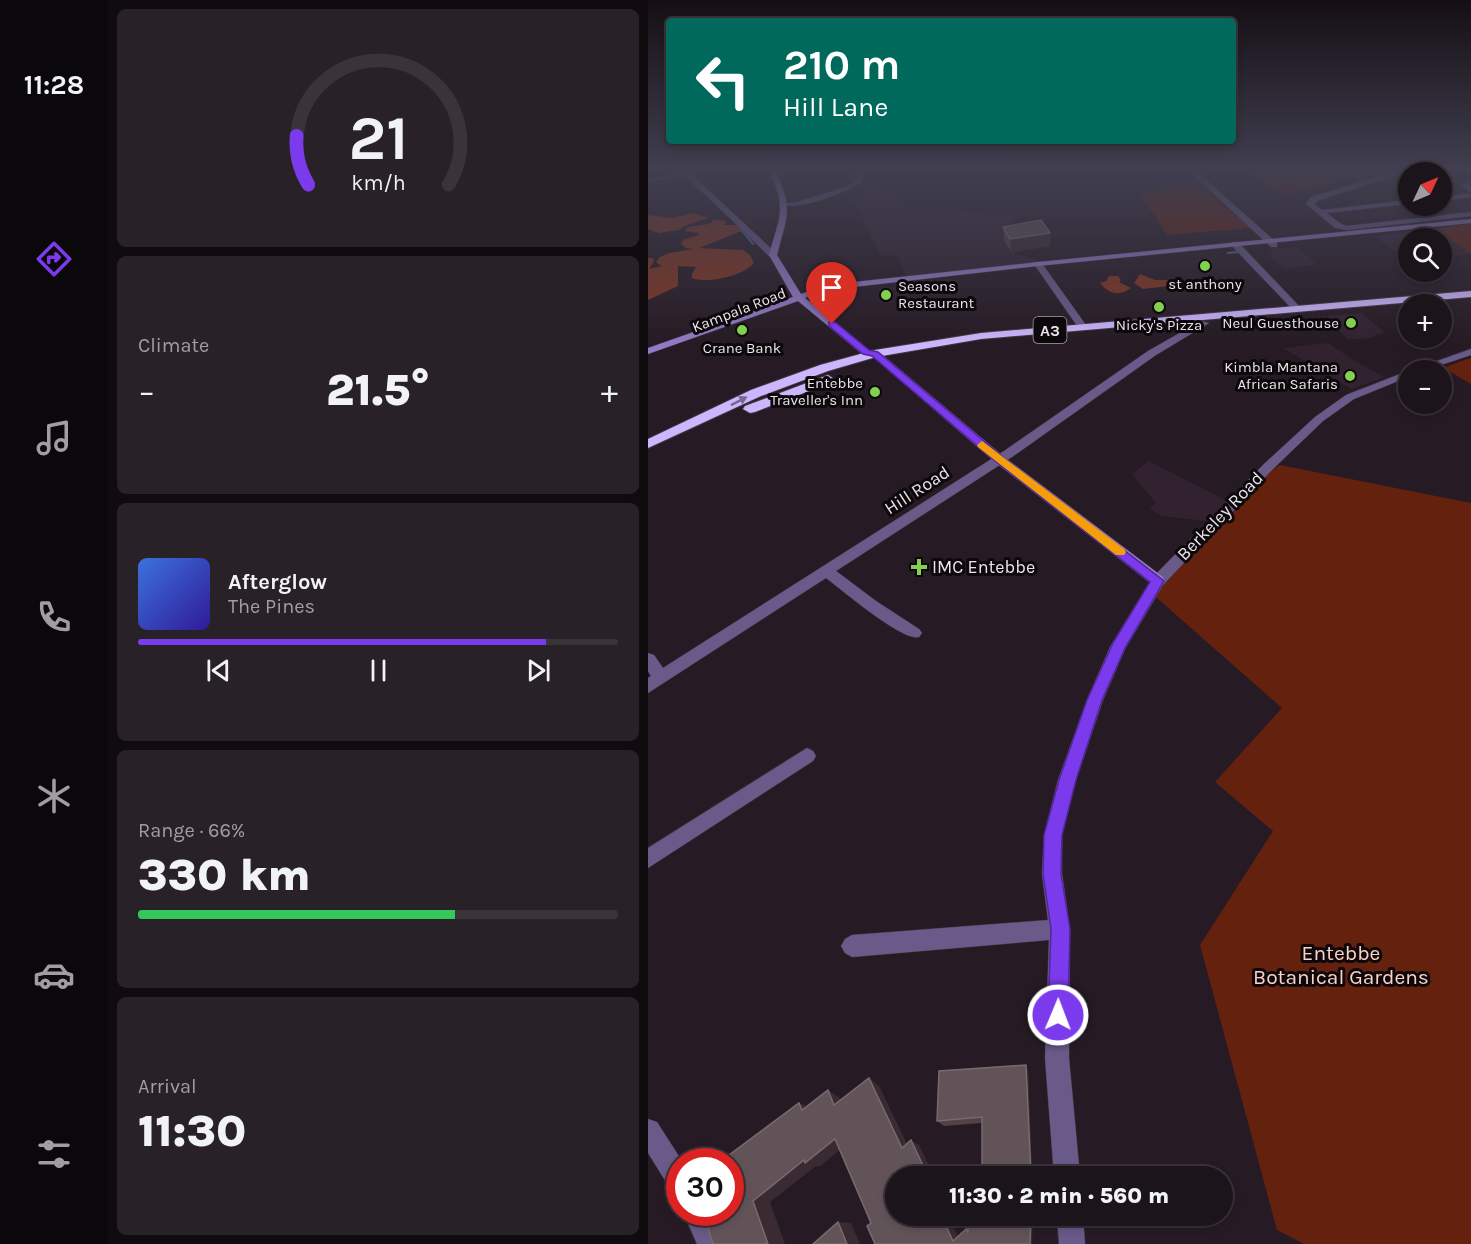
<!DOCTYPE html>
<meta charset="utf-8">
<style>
body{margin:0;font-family:Karla,sans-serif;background:#292128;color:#f1f3f6;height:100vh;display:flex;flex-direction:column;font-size:22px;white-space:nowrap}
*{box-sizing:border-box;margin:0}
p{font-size:20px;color:#a09ea3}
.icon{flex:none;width:33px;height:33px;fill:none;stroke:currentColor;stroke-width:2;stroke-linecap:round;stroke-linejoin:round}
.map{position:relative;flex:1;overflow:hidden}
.drawer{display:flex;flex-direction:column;gap:9px;padding:9px;background:#0f0b0f;width:540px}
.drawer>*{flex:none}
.guide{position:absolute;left:18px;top:18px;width:570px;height:126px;border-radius:6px;box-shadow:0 3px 9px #0003,0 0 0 2px #3a333a;background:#00695c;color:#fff;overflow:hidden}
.needle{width:39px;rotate:46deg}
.buttons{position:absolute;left:750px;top:162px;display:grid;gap:12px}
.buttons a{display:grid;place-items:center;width:54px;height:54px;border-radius:50%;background:#1c141b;box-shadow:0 3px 9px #0003,0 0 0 2px #3a333a;font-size:30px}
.speed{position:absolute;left:18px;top:1148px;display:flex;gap:12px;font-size:30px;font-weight:700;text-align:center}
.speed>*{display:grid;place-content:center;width:78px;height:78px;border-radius:50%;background:#1c141b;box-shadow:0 3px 9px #0003,0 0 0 2px #3a333a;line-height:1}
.speed .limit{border:9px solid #d22;background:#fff;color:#111}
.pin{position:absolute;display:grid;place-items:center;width:51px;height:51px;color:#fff;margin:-62px -26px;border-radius:50% 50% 50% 0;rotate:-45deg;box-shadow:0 0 6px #0007}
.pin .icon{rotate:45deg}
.me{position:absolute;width:66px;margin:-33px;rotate:1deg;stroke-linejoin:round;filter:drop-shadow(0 0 4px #0008)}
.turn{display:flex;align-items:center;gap:21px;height:126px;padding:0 18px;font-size:27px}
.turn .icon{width:78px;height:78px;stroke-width:2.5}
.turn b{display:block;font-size:42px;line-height:51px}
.big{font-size:45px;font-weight:800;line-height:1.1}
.drawer .card{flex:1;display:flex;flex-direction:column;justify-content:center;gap:9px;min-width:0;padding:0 21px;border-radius:9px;background:#292128}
.drawer .dial{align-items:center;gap:0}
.dial svg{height:156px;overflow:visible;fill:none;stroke:#3a333a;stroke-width:7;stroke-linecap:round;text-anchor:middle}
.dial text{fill:#f1f3f6;stroke:none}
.song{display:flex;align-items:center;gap:18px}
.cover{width:72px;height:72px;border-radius:9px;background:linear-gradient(135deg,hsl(220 70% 55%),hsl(250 70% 35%))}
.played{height:6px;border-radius:3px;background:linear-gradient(90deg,#7c3aed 85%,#3a333a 85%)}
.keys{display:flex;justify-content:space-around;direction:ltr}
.heat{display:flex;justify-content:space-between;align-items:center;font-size:33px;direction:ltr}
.charge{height:9px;border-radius:4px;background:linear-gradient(90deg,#34c759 66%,#3a333a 0)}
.trip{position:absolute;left:237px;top:1166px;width:348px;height:60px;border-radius:30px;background:#1c141b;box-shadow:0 3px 9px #0003,0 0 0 2px #3a333a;font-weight:800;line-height:60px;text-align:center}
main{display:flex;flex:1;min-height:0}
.menu{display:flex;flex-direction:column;width:108px;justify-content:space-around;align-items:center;background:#0b080b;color:#a09ea3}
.menu .icon{width:42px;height:42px}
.menu .current{color:#7c3aed}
.menu b{font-size:27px;color:#f1f3f6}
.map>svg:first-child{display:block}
.built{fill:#322230}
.green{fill:#63210e}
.forest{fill:#7e3520}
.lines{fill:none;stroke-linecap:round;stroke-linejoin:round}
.stream{stroke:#4c67a7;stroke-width:2}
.street-casing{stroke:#423740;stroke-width:1}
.secondary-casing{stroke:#423740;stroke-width:1}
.highway-casing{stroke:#423740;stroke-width:2}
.street{fill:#695a89;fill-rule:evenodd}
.secondary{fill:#937ac6;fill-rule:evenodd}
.highway{fill:#ccb6fd;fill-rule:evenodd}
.wall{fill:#524246}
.shaded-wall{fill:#392b31}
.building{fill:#625358;stroke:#786a6f;stroke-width:1.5}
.oneway{fill:#766890}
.route{fill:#7c3aed;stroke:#51269a;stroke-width:1.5}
.slow{fill:#f59e0b}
.poi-dot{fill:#83d04e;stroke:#0c080b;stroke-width:2}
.labels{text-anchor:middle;stroke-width:6;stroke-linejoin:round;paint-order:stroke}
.far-poi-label{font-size:15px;fill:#ebe3ea;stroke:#0c080b}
.far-street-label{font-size:15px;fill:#ebe3ea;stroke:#0c080b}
.shield{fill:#0c080b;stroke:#a8a1a7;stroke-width:1.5}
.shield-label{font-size:16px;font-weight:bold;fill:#ebe3ea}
.street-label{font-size:18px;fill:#ebe3ea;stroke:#0c080b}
.poi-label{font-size:18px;fill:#ebe3ea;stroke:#0c080b;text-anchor:start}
.near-park-label{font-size:21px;fill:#ffd1c4;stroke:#0c080b}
</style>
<main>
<nav class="menu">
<b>11:28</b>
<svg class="icon current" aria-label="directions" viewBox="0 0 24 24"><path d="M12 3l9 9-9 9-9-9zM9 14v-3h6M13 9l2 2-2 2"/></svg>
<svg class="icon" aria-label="music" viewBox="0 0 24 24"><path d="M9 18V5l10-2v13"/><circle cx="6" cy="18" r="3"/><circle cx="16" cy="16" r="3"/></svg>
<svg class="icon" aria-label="phone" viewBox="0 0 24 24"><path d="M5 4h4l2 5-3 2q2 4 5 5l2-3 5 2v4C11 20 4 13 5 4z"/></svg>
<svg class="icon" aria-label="climate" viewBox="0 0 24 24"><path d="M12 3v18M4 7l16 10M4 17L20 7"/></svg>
<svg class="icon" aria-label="car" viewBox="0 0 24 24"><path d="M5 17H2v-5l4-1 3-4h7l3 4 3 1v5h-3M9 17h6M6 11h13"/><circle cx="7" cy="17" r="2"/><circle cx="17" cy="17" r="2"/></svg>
<svg class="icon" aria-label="filters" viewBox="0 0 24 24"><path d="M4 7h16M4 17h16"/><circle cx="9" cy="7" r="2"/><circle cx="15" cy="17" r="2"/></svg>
</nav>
<section class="drawer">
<div class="card dial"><svg viewBox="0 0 100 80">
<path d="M14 69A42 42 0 1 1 86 69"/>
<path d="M14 69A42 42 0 0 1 8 44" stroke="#7c3aed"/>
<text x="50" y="56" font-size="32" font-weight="700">21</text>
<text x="50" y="72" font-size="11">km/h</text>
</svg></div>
<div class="card"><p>Climate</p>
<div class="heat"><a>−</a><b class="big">21.5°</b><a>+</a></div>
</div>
<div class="card">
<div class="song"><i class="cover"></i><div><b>Afterglow</b><p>The Pines</p></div></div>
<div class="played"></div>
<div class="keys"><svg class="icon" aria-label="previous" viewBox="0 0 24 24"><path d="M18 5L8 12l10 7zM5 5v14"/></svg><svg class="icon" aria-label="pause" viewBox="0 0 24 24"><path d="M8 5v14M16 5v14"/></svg><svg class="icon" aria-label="next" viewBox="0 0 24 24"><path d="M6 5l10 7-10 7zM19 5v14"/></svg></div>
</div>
<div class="card"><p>Range · 66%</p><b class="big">330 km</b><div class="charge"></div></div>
<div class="card"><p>Arrival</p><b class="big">11:30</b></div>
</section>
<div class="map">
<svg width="823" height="1244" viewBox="0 0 823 1244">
<rect width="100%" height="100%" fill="#261b24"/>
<!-- built -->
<g class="built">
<polygon points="203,173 249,195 262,205 367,217 356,233 368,254 404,265 258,276 249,255 233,256 205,200 219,197"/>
<polygon points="785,229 823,254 794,257 794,238 760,238 760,260 726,236"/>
<polygon points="648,247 670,265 636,268 620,255 625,254 622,249"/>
<polygon points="714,313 736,332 721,338 700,340 679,316"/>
<polygon points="680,343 707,361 736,377 704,389 635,348"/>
<polygon points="501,461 579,501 560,521 513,516 502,509 508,503 484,474"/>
</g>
<!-- green -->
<g class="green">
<polygon points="595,170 752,170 715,181 706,177 636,195"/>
<polygon points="550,186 603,228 519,235 493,195 513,189"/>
<polygon points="823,224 823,254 785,229"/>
<polygon points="823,358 823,384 795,368 822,358"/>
<polygon points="632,465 823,503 823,1244 656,1244 629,1230 552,945 625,831 567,782 634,708 501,591 623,471"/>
</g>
<!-- forest -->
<g class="forest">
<polygon points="44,213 61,218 39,225 31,230 11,233 0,229 0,215 25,218"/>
<path d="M66,220H75L78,223L76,225H91L96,230L51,248L95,250L102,255L106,263C95,276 60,284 44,278V274L48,267L30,266V286L0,300V258H5L6,261L1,269L14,266L8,262L12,257L21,253L46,249L38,248L33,244L35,240L51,235L50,233L37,231L40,227L61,224Z"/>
<polygon points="492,274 507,280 523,280 529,285 495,289 486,283"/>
<path d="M461,276H470L473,280L471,282L483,288C471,297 461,294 452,283L458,281Z"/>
</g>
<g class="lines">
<!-- stream -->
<g class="stream">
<polyline points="31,170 56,193"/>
<polyline points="0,181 34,174"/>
<polyline points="88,223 105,244"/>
<polyline points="580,253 590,252"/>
</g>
<!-- street casing -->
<g class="street-casing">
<g id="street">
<polygon points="32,170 39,170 128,253 128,257 122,257"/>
<path d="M209,170H215V180C204,192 147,212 132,204L149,202L203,185L209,179Z"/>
<polygon points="540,170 547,170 629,243 629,247 623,247"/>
<polygon points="753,170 764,170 669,201 666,204 674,210 760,200 760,204 679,213 693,224 699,226 823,212 823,216 699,230 687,228 658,204 663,197"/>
<polygon points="817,170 823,170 823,173"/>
<polygon points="823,180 821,186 823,188 823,197 794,201 794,197 823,193 813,186"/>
<polygon points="584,242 590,242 652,307 652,311 646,311 584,246"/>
<polygon points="387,262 393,262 440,328 438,330 432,330 386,264"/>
<path d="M553,321L561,323L508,355L364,457L188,571L228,601L271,629L274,633L271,637C255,642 194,590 178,578L0,693V678L3,676L0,671V653L6,655L15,668L356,451L500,351Z"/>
<polygon points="823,349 823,355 778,370 764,370"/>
<polygon points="760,371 760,377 706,399 675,421 625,469 515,585 477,649 455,700 428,780 414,835 414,874 422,929 421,1058 432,1176 406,1176 397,1058 401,940 204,957 197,953 193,946 197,939 204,935 400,920 394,874 396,835 410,780 439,700 462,647 505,577 617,463 667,417 698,395"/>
<polygon points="159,748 165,751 168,756 165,761 0,868 0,848"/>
<polygon points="0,1119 9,1122 34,1161 32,1161 32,1194 23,1190 0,1153"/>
<polygon points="35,1212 62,1212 76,1244 49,1244"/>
<polygon points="409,1215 435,1215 437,1244 411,1244"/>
</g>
</g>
<!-- secondary casing -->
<g class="secondary-casing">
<path id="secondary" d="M121,170H127C146,210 139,215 129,255L153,294L178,285L390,262L823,219V223L390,266L179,290L157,298L221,350L231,352L355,456L515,577L517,581L510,586L505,585L347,462L224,356L214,354L150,301L0,354V348L145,297L121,255C132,215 139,210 121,170Z"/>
</g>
<!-- highway casing -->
<g class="highway-casing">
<g id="highway">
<polygon points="823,291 823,297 333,339 228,357 180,371 113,396 0,448 0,439 103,390 172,365 227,350 333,333"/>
<polygon points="180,375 186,379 184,382 107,412 102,413 95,409 97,406"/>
</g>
</g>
<!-- street -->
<use href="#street" class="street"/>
<!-- secondary -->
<use href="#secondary" class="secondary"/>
<!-- highway -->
<use href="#highway" class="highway"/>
</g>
<!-- wall -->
<g class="wall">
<polygon points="355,227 402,246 363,252 356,240"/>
<polygon points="378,1065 380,1073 384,1176 321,1176 334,1175 334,1123 296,1126 289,1121"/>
</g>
<!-- shaded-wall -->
<g class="shaded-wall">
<polygon points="402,233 402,246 363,252 362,239"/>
<polygon points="378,1065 380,1073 384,1176 383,1176"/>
<polygon points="221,1078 231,1086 263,1152 254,1148"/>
<polygon points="180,1090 192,1098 198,1112 186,1105"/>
<polygon points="151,1103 165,1109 154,1110"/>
<polygon points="187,1139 199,1144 171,1167 168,1166 122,1202 137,1244 120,1244 105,1201 156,1160"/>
<polygon points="263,1140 271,1145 286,1176 279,1174"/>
<polygon points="288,1166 295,1170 298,1176 293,1176"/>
<polygon points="293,1215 299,1215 312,1240 305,1241"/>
<polygon points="383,1215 385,1215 384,1244 382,1244"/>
<polygon points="190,1222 203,1223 212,1244 199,1244"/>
</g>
<!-- building -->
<g class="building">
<polygon points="393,220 402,233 362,239 355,227"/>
<polygon points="378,1065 383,1176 321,1176 334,1175 334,1117 289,1121 291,1071"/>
<polygon points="221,1078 254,1148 263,1140 279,1174 288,1166 293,1176 248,1176 248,1215 293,1215 305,1241 318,1229 320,1233 320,1227 328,1220 326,1215 383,1215 382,1244 227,1244 219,1226 223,1223 187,1139 157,1163 156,1160 105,1201 120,1244 65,1244 55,1212 82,1212 82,1161 73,1161 151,1103 154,1110 180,1090 186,1105"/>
<polygon points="190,1222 199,1244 165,1244"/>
</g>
<!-- one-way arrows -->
<defs><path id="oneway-solid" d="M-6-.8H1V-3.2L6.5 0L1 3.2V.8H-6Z" transform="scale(1.5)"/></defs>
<use class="oneway" href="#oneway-solid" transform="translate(91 401) rotate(-27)"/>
<!-- sky -->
<linearGradient id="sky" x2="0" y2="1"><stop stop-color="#150f14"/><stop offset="0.49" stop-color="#413f50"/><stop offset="1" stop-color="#413f50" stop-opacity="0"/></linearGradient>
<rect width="823" height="345" fill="url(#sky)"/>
<!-- route -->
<polygon class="route" points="181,322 187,322 221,350 230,352 355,457 516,581 477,648 454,700 428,780 414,835 413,874 422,929 420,1015 417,1022 410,1025 403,1022 400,1015 403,929 395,874 396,835 411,780 439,700 465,643 502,582 347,461 224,356 215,354 181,326"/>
<!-- slow -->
<polygon class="slow" points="334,441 476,549 478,552 476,555 468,555 330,447 329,445"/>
<!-- markers -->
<g class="poi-dot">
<circle cx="557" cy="266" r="6"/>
<circle cx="238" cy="295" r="6"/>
<circle cx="511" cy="307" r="6"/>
<circle cx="703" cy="323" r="6"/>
<circle cx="94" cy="330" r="6"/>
<circle cx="702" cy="376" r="6"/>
<circle cx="227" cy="392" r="6"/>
<path d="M268 558h6v6h6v6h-6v6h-6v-6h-6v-6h6z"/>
</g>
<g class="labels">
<!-- far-poi labels -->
<g class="far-poi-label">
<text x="557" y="289">st anthony</text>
<text x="250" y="291" text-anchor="start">Seasons<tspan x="250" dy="17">Restaurant</tspan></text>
<text x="691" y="328" text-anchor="end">Neul Guesthouse</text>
<text x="511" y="330">Nicky's Pizza</text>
<text x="94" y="353">Crane Bank</text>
<text x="690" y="372" text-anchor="end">Kimbla Mantana<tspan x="690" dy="17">African Safaris</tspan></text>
<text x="215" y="388" text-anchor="end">Entebbe<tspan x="215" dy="17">Traveller's Inn</tspan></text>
</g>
<!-- far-street labels -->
<g class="far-street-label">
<text transform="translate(91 310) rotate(-21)" y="5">Kampala Road</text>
</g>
<!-- shield labels -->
<rect class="shield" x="385.5" y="317" width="33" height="26" rx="4.5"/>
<g class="shield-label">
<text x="402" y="336">A3</text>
</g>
<!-- street labels -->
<g class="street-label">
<text transform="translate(269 490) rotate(-33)" y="6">Hill Road</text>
<text transform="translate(572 516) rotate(-46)" y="6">Berkeley Road</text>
</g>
<!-- poi labels -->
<g class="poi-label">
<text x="284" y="573">IMC Entebbe</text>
</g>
<!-- near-park labels -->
<g class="near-park-label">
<text x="693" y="960">Entebbe<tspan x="693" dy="24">Botanical Gardens</tspan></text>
</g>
</g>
</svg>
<div class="buttons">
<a><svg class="needle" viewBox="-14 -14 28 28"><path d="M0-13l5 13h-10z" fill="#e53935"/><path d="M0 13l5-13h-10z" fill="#a09ea3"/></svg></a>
<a><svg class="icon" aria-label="search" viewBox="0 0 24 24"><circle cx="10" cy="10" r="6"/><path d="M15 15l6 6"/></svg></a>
<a>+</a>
<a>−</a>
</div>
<div class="speed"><div class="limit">30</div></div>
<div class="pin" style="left:184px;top:324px;background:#d93025"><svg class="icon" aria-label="arrive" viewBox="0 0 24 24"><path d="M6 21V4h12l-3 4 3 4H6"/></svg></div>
<svg class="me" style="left:410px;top:1015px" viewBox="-20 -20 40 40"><circle r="17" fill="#7c3aed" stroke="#fff" stroke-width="3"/><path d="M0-11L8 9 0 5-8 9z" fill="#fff"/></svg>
<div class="trip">11:30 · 2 min · 560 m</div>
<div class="guide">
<div class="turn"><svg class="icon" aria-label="left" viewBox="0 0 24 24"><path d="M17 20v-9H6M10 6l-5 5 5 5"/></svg><div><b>210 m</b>Hill Lane</div></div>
</div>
</div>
</main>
